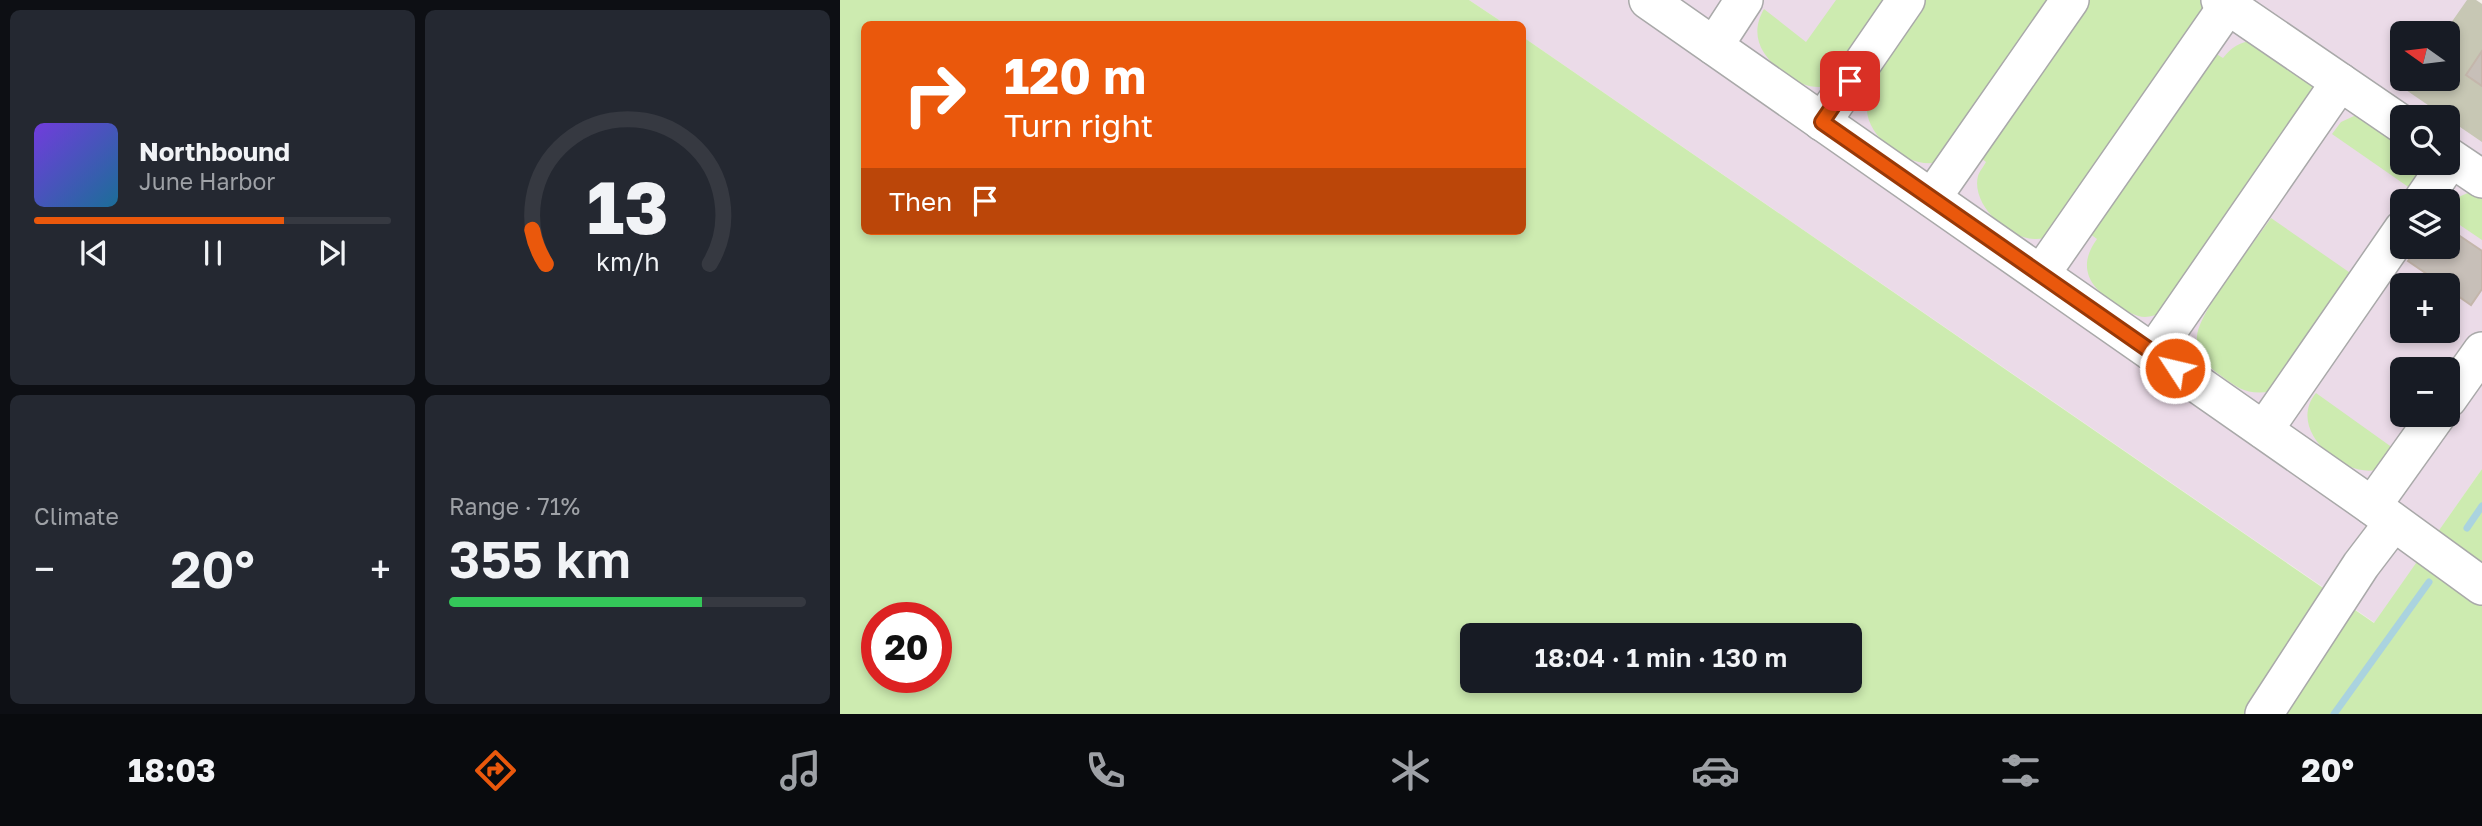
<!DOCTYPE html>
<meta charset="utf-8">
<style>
body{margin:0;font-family:"Golos Text",sans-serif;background:#242831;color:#f1f3f6;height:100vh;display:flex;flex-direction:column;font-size:26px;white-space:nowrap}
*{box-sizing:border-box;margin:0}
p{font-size:23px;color:#9ea1a6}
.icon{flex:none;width:38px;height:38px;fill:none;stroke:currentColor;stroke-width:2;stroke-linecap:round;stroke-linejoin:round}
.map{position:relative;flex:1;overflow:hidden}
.drawer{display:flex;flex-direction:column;gap:10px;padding:10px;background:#0d0f14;width:840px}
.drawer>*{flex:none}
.hud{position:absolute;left:21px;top:21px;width:665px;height:214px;border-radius:10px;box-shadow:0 4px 10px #0003;background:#ea580c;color:#fff;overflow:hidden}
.needle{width:46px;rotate:284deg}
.controls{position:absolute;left:1550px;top:21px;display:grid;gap:14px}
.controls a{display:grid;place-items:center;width:70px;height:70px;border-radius:10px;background:#171b24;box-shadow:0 4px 10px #0003;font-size:35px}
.speed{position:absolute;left:21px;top:602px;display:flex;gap:14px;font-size:35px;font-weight:700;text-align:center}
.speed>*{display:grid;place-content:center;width:91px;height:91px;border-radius:50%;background:#171b24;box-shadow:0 4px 10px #0003;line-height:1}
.speed .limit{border:10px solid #d22;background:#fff;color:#111}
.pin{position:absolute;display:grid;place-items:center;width:60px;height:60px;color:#fff;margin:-30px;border-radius:14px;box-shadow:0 4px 10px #0006}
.me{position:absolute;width:77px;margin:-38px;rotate:305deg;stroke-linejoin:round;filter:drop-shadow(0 0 5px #0008)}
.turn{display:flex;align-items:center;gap:24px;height:147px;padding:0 28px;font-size:32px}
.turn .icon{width:91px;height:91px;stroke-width:2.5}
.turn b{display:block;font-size:49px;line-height:60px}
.then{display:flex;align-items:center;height:66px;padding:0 28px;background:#0003;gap:14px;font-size:26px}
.big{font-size:52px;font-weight:600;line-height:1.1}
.drawer .tile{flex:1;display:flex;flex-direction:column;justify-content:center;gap:10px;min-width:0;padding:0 24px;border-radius:10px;background:#242831}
.drawer .dial{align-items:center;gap:0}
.dial svg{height:182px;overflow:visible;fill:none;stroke:#363941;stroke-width:7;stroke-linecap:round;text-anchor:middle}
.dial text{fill:#f1f3f6;stroke:none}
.song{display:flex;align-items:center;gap:21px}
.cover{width:84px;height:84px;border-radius:10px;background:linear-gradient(135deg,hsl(260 70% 55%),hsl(200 70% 35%))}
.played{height:7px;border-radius:4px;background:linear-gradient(90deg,#ea580c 70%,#363941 70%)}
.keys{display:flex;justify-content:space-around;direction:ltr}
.heat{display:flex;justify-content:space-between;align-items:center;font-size:38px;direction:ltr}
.charge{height:10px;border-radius:5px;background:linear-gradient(90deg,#34c759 71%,#363941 0)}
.drawer .tiles{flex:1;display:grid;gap:10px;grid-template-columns:repeat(2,1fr)}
.trip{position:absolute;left:620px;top:623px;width:402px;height:70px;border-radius:10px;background:#171b24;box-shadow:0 4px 10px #0003;font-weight:600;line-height:70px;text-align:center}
.menu{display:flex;height:112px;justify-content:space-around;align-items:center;background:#090b0e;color:#9ea1a6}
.menu .icon{width:49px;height:49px}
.menu .active{color:#ea580c}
.menu b{font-size:32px;color:#f1f3f6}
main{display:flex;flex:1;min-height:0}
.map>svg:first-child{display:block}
.industrial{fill:#ebdbe8;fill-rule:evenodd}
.construction{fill:#c7c7b4}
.grass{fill:#cdebb0;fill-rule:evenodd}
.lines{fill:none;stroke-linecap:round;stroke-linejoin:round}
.stream{stroke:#aad3df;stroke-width:7}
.building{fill:#c7bfb8;stroke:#c4b6ab;stroke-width:2}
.minor-casing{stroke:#a9a9a9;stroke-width:40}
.minor{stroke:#fff;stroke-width:37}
.route-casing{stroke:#983908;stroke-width:18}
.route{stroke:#ea580c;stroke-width:12}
</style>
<main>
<section class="drawer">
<div class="tiles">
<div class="tile">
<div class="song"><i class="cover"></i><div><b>Northbound</b><p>June Harbor</p></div></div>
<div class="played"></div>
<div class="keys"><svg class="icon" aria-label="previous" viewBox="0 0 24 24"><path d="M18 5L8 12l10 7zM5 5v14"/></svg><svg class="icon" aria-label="pause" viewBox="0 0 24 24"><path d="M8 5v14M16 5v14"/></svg><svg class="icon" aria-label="next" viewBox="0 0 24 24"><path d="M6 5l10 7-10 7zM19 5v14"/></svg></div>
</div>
<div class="tile dial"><svg viewBox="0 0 100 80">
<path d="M14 69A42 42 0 1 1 86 69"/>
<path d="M14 69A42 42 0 0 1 8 54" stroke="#ea580c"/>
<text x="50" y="56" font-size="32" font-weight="700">13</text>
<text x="50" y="72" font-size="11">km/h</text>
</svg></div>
<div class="tile"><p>Climate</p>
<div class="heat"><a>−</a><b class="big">20°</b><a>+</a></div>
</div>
<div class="tile"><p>Range · 71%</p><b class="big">355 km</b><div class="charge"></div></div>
</div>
</section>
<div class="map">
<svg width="1642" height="714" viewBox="0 0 1642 714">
<rect width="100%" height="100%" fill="#f2efe9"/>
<!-- industrial -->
<path class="industrial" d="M629,0H1636L1642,4V469L1535,623L683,37L682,24H665ZM1563,33H1608V79H1563ZM1563,117H1608V163H1563ZM1563,201H1608V247H1563ZM1563,285H1608V331H1563ZM1563,369H1608V415H1563Z"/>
<!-- construction -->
<polygon class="construction" points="1627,0 1636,0 1642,4 1642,142 1566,90 1574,79 1608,79 1608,33 1604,33"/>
<!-- grass -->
<g class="grass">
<path d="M0,0H629L665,24H24V231H682L683,37L1534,623L1642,469V714H0ZM37,618H96V677H37ZM632,635H1010V681H632Z"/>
<path d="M996,0H1360L1364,11L1355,41L1383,58C1394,45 1401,41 1418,41L1474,85V101L1322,313C1317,314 1311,317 1305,317C1296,317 1287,311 1279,306C1252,290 1235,269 1257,239L1231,220C1224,225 1213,236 1204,238C1176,246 1130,207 1138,176C1139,172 1144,166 1146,162L1123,144C1117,149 1109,158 1102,161C1073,172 1029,140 1027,111C1026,100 1032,94 1036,85L1010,69C1002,75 991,86 982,87C969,88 956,82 946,75C923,58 908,37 924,9L966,42Z"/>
<polygon points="1514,116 1529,117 1563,134 1563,163 1585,163 1586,175 1577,193 1492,134 1501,122"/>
<path d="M1628,193H1642V240L1608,217C1608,201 1614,199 1628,193Z"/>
<path d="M1431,218L1519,279L1429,392C1405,394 1399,389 1380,375C1367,366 1355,353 1357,336C1359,311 1415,242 1431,218Z"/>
<path d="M1476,393L1560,453C1555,457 1549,464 1543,467C1514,485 1443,433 1476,393Z"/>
</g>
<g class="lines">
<!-- stream -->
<g class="stream">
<polyline points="1627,528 1642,506"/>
<polyline points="1494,714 1589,582"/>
</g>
</g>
<!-- building -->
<g class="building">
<polygon points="1642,51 1642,86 1626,75"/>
<polygon points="1608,228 1642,251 1642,289 1631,305 1608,289 1608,285 1603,285 1568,261 1578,247 1608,247"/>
</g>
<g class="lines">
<!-- minor casing -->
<g class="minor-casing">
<g id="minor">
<polyline points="808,0 1532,506 1642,586"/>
<polyline points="1380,0 1563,125"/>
<polyline points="874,46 904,0"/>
<polyline points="982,122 1066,0"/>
<polyline points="1608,156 1642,179"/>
<polyline points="1092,198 1230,0"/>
<polyline points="1582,201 1608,163"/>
<polyline points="1201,274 1388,5"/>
<polyline points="1313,353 1500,82"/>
<polyline points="1608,399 1642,351"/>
<polyline points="1424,430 1563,229"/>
<polyline points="1532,506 1597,415"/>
<polyline points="1424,714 1521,565 1553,523"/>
</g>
</g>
<!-- minor -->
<use href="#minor" class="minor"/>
</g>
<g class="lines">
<!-- route casing -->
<g class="route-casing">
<polyline id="route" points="1010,81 982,122 1335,368"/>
</g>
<!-- route -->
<use href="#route" class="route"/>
</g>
</svg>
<div class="controls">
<a><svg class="needle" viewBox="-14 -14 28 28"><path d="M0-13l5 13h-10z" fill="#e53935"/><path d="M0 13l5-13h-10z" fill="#9ea1a6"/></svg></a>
<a><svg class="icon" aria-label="search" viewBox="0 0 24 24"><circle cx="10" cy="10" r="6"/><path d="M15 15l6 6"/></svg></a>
<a><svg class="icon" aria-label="layers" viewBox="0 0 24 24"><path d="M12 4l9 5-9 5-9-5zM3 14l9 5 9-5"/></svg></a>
<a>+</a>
<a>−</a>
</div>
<div class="speed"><div class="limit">20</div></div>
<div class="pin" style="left:1010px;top:81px;background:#d93025"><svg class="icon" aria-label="arrive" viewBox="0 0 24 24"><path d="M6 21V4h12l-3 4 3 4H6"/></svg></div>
<svg class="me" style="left:1335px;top:368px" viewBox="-20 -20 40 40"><circle r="17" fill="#ea580c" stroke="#fff" stroke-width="3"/><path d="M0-11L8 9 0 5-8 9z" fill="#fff"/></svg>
<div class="trip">18:04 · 1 min · 130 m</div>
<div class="hud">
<div class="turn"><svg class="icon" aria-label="right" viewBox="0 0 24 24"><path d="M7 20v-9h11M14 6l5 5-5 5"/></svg><div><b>120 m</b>Turn right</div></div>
<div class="then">Then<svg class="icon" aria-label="arrive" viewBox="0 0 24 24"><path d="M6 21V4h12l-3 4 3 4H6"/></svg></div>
</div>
</div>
</main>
<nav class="menu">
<b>18:03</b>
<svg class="icon active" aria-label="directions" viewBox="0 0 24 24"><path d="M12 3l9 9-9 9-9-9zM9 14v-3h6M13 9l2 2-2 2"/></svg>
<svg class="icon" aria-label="music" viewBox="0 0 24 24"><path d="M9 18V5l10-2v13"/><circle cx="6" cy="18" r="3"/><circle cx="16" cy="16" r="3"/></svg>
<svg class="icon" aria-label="phone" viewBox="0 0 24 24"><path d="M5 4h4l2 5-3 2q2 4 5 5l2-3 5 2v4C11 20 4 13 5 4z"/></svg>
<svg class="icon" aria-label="climate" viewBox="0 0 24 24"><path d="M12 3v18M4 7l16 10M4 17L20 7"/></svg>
<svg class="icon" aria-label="car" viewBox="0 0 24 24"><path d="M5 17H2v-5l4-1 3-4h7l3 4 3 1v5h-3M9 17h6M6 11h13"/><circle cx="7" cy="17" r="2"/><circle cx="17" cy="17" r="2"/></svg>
<svg class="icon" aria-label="filters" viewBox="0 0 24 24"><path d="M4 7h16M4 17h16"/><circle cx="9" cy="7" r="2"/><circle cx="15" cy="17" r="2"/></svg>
<b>20°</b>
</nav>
